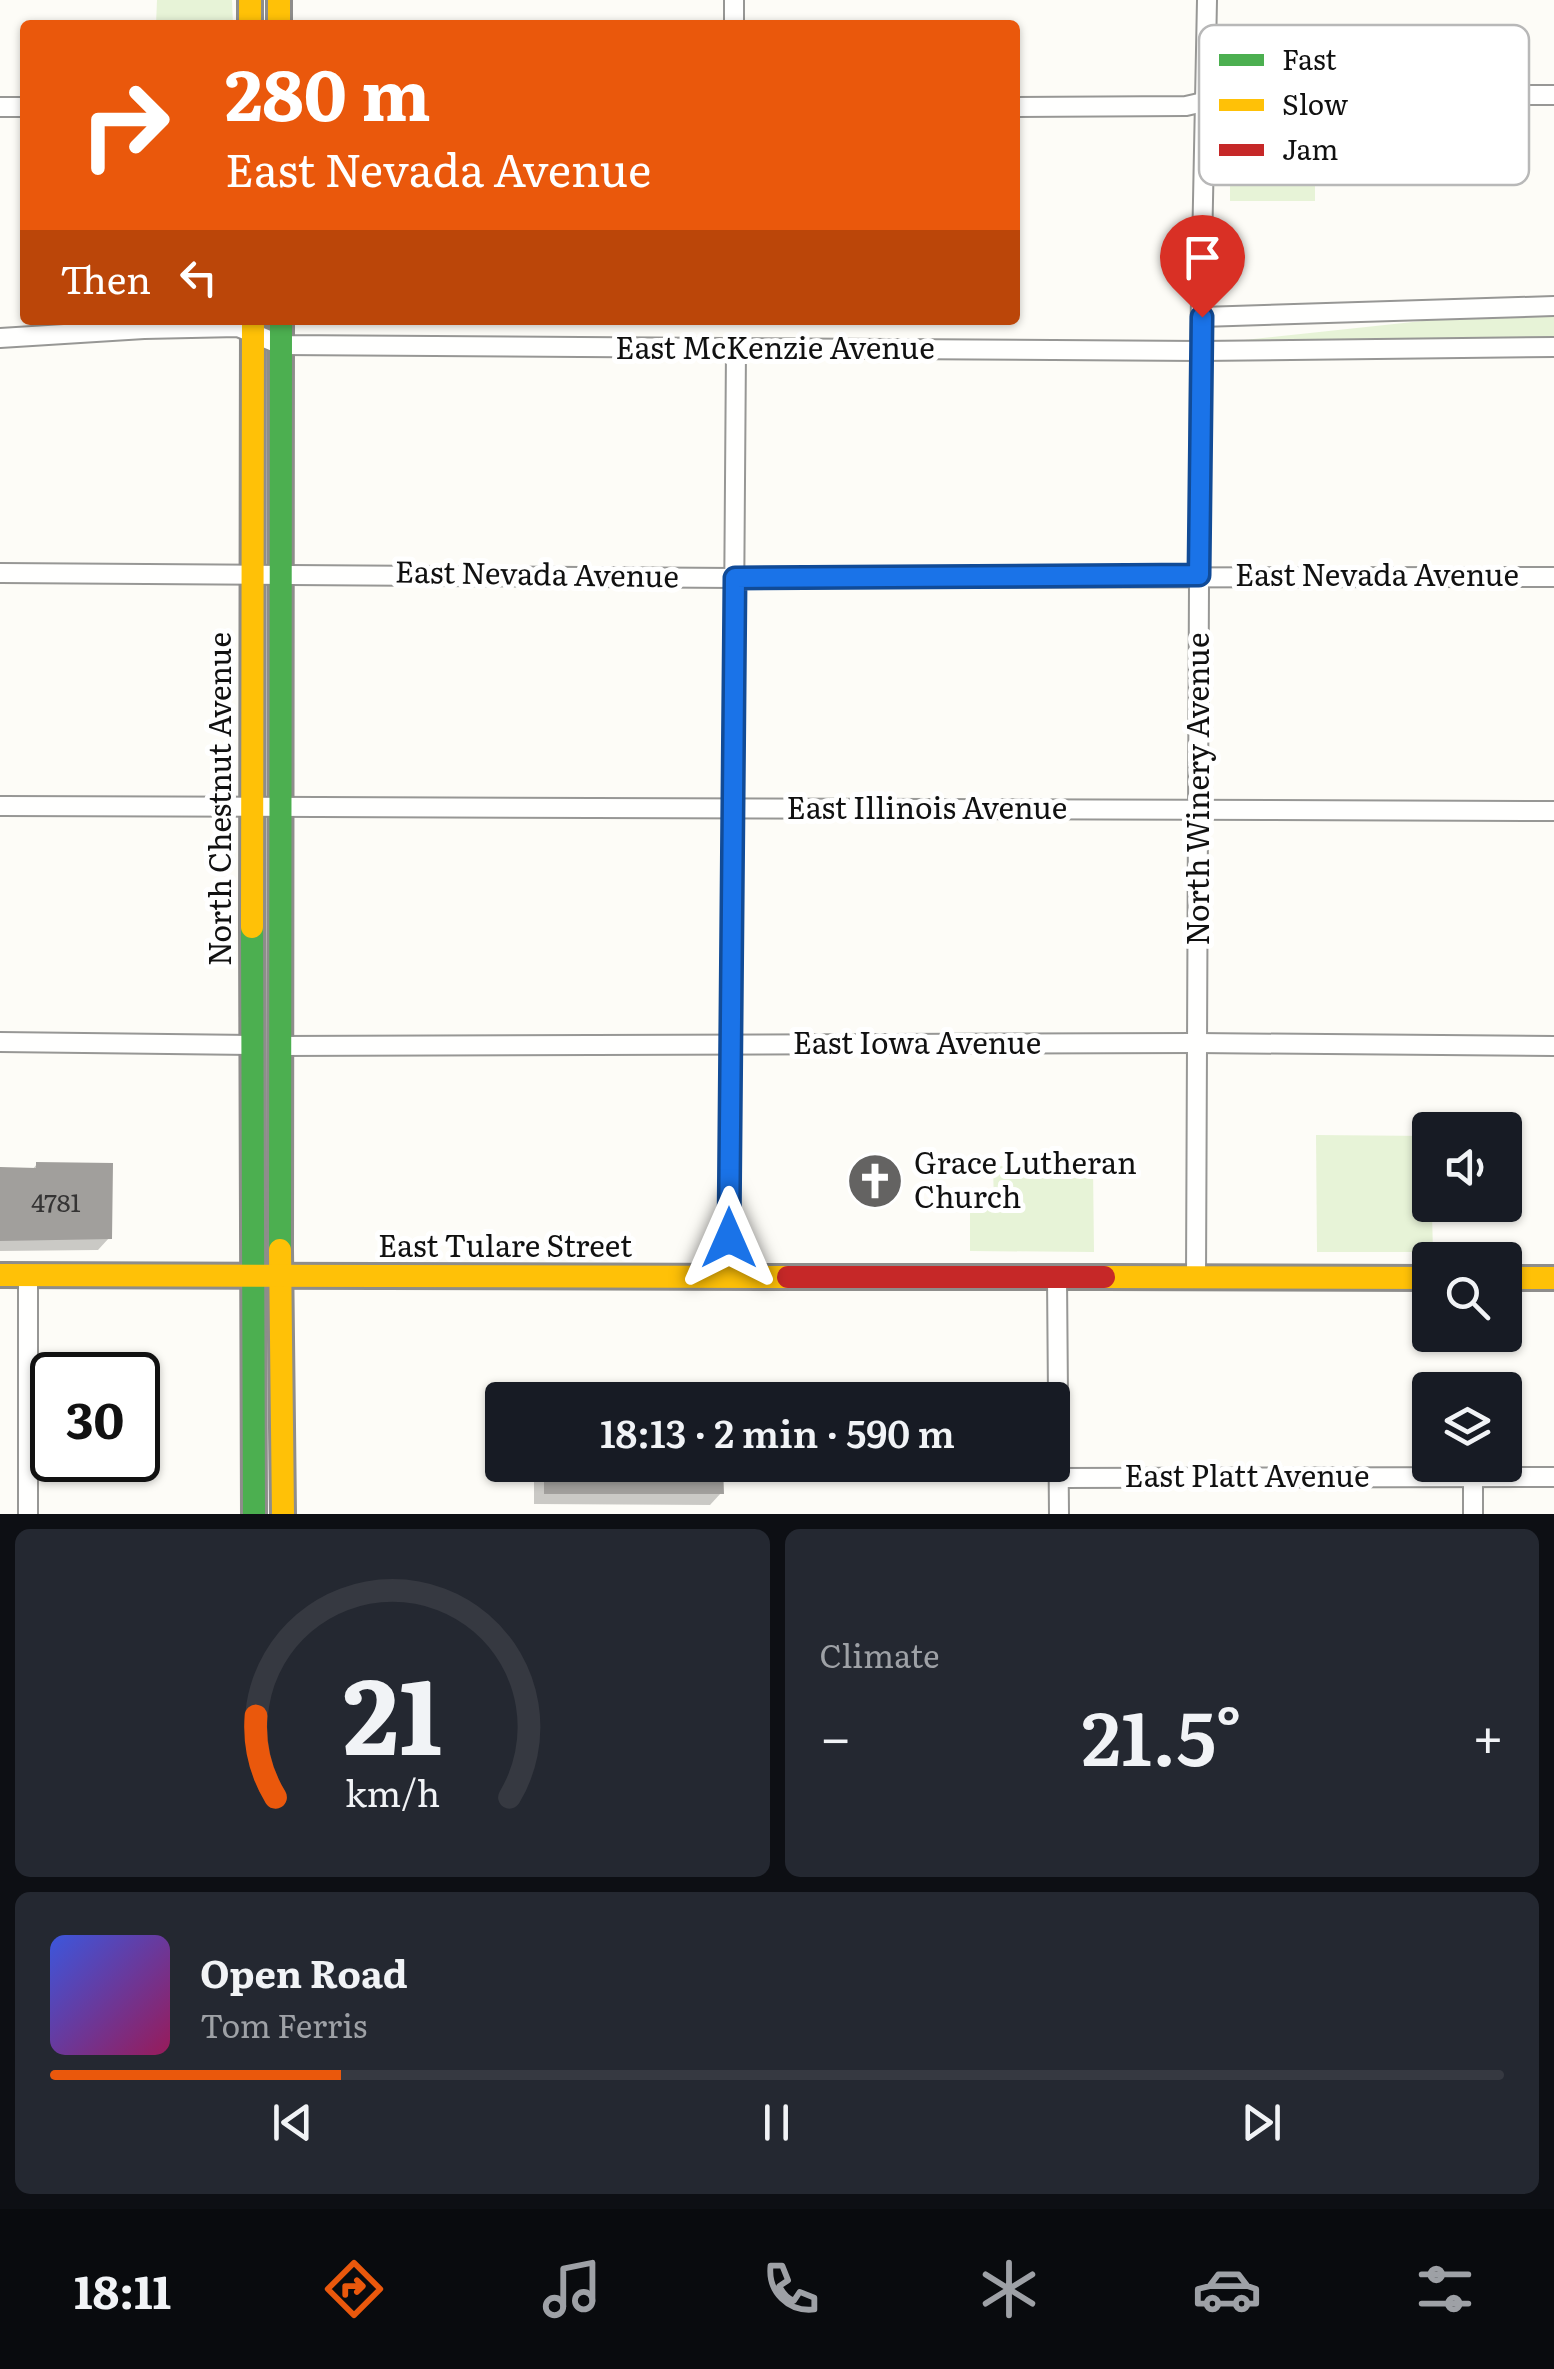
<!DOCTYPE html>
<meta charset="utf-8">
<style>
body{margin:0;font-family:Literata,serif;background:#242831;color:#f1f3f6;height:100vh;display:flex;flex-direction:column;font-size:38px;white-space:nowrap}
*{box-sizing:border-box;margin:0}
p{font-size:32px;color:#9ea1a6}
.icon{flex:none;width:55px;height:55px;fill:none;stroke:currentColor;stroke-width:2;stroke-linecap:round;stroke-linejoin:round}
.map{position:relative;height:1514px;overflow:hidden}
.sheet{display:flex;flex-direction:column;gap:15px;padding:15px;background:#0d0f14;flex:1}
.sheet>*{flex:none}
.top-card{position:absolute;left:20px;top:20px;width:1000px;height:305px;border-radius:10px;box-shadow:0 2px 8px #0004;background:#ea580c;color:#fff;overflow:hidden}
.controls{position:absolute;left:1412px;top:1112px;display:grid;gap:20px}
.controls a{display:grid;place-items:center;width:110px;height:110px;border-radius:10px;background:#171b24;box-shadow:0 2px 8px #0004;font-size:50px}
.speed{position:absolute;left:30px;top:1352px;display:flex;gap:20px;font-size:50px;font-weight:700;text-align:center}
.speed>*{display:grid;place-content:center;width:130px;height:130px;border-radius:50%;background:#171b24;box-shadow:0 2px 8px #0004;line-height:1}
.speed .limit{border:5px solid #111;border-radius:15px;background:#fff;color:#111}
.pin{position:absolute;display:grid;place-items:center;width:85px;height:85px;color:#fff;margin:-102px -42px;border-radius:50% 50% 50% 0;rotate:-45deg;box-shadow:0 0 10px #0007}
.pin .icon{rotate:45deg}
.me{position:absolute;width:110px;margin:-55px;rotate:0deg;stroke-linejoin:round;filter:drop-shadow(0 0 8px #0008)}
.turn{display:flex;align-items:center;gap:35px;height:210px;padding:0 40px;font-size:45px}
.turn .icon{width:130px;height:130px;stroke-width:2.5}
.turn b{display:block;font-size:70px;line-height:85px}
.then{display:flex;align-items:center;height:95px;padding:0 40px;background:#0003;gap:20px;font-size:38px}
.big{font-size:75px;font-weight:600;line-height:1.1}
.sheet .widget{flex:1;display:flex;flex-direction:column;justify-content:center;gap:15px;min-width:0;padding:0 35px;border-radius:15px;background:#242831}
.sheet .dial{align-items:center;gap:0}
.dial svg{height:260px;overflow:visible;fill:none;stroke:#363941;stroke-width:7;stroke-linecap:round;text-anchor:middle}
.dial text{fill:#f1f3f6;stroke:none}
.song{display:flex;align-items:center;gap:30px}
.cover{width:120px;height:120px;border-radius:15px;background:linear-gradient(135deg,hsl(230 70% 55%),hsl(330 70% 35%))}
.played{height:10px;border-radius:5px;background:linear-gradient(90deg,#ea580c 20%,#363941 20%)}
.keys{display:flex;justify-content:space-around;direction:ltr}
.heat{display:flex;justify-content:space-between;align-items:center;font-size:55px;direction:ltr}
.sheet .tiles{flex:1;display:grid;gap:15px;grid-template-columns:1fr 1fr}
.widget:last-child{grid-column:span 2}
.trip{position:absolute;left:485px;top:1382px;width:585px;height:100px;border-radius:10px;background:#171b24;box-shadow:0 2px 8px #0004;font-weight:600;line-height:100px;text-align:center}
.tab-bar{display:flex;height:160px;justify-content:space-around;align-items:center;background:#090b0e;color:#9ea1a6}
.tab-bar .icon{width:70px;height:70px}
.tab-bar .current{color:#ea580c}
.tab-bar b{font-size:45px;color:#f1f3f6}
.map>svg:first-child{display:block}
.green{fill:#e7f3d7}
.shadow{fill:#0003}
.building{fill:#a19f9c}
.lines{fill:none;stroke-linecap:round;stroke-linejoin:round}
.street-casing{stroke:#979795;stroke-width:22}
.fast-casing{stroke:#8e8d8b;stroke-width:28}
.slow-casing{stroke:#8e8d8b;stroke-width:28}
.jam-casing{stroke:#8e8d8b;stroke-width:28}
.street{stroke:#fffffe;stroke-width:18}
.fast{stroke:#4caf50;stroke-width:22}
.slow{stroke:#ffc107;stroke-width:22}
.jam{stroke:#c62828;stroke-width:22}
.route-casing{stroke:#114b97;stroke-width:25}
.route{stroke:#1a73e8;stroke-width:18}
.labels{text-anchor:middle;stroke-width:10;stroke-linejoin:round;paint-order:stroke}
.number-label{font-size:25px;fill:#353434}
.street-label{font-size:30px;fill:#111;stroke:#fff}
.poi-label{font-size:30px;fill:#111;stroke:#fff;text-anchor:start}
.key{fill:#fff;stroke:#b8b8b8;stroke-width:2.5}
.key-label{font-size:28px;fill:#111}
</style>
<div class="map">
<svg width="1554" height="1514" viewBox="0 0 1554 1514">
<rect width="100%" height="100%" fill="#fdfcf7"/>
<!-- green -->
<g class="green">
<polygon points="157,0 232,0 233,25 156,25"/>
<polygon points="1315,115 1315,201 1230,201 1230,129"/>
<polygon points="1554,314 1554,340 1226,342 1441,319"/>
<polygon points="1316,1135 1430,1136 1433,1252 1317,1252"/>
<polygon points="993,1166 1093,1167 1094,1252 970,1251 970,1205 994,1205"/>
</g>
<!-- shadow -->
<g class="shadow">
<polygon points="37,1164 109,1238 98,1250 0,1251 0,1170 32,1170"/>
<polygon points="630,1396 656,1396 656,1400 625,1400"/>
<polygon points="534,1465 721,1465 721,1493 710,1505 534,1504"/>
</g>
<!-- building -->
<g class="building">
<polygon points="36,1162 113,1163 112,1239 0,1241 0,1167 36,1168"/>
<polygon points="544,1465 723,1465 724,1494 544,1494"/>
</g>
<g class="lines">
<!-- street casing -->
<g class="street-casing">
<g id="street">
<polyline points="734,0 734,25"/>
<polyline points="0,107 25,107"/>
<polyline points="1015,107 1186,106 1221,98 1275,94 1554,95"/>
<polyline points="1201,317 1554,306"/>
<polyline points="0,338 144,329 238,327 281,345 1200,351 1554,347"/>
<polyline points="0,573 735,578 1554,577"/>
<polyline points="0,806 1554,811"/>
<polyline points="0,1042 252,1045"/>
<polyline points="280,1046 1197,1043 1554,1046"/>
<polyline points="28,1276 28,1514"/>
<polyline points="729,1277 736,350"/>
<polyline points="1057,1278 1059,1514"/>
<polyline points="1196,1278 1200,351 1207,0"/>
<polyline points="1059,1478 1554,1477"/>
<polyline points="1473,1514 1473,1477"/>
</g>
</g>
<!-- fast casing -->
<g class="fast-casing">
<g id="fast">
<polyline points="252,927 254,1514"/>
<polyline points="280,1250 281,320"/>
</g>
</g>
<!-- slow casing -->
<g class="slow-casing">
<g id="slow">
<polyline points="250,0 250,25"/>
<polyline points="279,0 279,25"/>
<polyline points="252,927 253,320"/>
<polyline points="280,1250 283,1514"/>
<polyline points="0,1275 788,1277"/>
<polyline points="1104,1277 1430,1278"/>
<polyline points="1505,1278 1554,1278"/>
</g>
</g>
<!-- jam casing -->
<g class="jam-casing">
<polyline id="jam" points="788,1277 1104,1277"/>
</g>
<!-- street -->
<use href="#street" class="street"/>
<!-- fast -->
<use href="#fast" class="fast"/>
<!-- slow -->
<use href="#slow" class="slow"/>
<!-- jam -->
<use href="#jam" class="jam"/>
</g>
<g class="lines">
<!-- route casing -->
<g class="route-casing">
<polyline id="route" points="729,1238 735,578 1199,575 1202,317"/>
</g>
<!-- route -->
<use href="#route" class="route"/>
</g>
<!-- icons -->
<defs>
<g id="church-disc" transform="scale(2.875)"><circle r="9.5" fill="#646362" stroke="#fff"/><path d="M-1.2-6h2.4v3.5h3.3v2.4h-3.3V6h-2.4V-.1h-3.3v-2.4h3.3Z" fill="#fff"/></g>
</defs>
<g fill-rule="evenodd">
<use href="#church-disc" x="875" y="1181"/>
</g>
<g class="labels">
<!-- number labels -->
<g class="number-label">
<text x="56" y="1212">4781</text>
</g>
<!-- street labels -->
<g class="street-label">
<text x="775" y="359">East McKenzie Avenue</text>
<text transform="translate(537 575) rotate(1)" y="10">East Nevada Avenue</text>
<text x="1377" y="586">East Nevada Avenue</text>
<text transform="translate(1199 789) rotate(-90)" y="10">North Winery Avenue</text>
<text transform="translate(221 799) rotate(-90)" y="10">North Chestnut Avenue</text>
<text x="927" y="819">East Illinois Avenue</text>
<text x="917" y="1054">East Iowa Avenue</text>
<text x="505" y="1257">East Tulare Street</text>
<text x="1247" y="1487">East Platt Avenue</text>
</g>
<!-- poi labels -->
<g class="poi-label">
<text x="914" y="1174">Grace Lutheran<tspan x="914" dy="34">Church</tspan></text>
</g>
</g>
<!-- legend -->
<rect x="1199" y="25" width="330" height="160" rx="15" class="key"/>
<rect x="1219" y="54" width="45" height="12" fill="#4caf50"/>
<rect x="1219" y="99" width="45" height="12" fill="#ffc107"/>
<rect x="1219" y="144" width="45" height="12" fill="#c62828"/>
<g class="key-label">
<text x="1282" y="70">Fast</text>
<text x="1282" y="115">Slow</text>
<text x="1282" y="160">Jam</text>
</g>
</svg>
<div class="controls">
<a><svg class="icon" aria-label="sound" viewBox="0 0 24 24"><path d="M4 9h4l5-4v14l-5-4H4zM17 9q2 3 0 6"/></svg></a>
<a><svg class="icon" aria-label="search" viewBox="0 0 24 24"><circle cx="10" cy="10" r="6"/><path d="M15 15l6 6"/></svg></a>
<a><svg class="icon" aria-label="layers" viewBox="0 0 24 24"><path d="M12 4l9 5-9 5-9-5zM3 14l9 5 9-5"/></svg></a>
</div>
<div class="speed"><div class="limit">30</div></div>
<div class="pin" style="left:1202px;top:317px;background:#d93025"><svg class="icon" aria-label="arrive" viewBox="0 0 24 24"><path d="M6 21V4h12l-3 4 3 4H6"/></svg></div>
<svg class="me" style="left:729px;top:1238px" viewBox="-20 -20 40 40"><path d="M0-17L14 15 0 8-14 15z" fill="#1a73e8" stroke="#fff" stroke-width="4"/></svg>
<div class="trip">18:13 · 2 min · 590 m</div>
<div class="top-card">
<div class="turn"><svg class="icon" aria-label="right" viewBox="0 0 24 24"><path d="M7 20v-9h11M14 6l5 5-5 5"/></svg><div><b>280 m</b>East Nevada Avenue</div></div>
<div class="then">Then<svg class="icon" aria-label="left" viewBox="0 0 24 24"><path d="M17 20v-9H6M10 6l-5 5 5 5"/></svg></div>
</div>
</div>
<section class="sheet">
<div class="tiles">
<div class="widget dial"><svg viewBox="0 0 100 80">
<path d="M14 69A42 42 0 1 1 86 69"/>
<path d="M14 69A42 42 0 0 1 8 44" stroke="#ea580c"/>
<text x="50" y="56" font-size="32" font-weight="700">21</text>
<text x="50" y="72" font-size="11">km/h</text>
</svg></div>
<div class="widget"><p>Climate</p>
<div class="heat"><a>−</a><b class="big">21.5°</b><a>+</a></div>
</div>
<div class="widget">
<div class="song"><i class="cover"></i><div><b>Open Road</b><p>Tom Ferris</p></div></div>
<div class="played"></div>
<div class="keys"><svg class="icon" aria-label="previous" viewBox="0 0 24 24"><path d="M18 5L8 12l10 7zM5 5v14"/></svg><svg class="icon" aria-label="pause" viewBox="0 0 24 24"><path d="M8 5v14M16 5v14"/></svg><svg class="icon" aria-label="next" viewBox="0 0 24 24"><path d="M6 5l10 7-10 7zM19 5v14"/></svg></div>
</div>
</div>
</section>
<nav class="tab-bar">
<b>18:11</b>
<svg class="icon current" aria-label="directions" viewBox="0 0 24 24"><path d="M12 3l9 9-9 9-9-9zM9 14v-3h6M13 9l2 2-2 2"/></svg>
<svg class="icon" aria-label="music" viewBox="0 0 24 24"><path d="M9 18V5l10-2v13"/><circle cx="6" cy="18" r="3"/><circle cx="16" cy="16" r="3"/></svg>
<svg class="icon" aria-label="phone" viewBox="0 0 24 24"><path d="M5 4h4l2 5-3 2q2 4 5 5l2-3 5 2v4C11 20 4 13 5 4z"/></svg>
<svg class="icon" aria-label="climate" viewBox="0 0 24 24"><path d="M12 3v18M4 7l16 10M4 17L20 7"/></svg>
<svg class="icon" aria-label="car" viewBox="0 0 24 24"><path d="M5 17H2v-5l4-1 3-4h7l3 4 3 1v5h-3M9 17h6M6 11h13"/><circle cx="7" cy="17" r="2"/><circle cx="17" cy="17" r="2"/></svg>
<svg class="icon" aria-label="filters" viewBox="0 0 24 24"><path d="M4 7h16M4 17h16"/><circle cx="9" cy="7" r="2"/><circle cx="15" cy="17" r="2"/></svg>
</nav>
